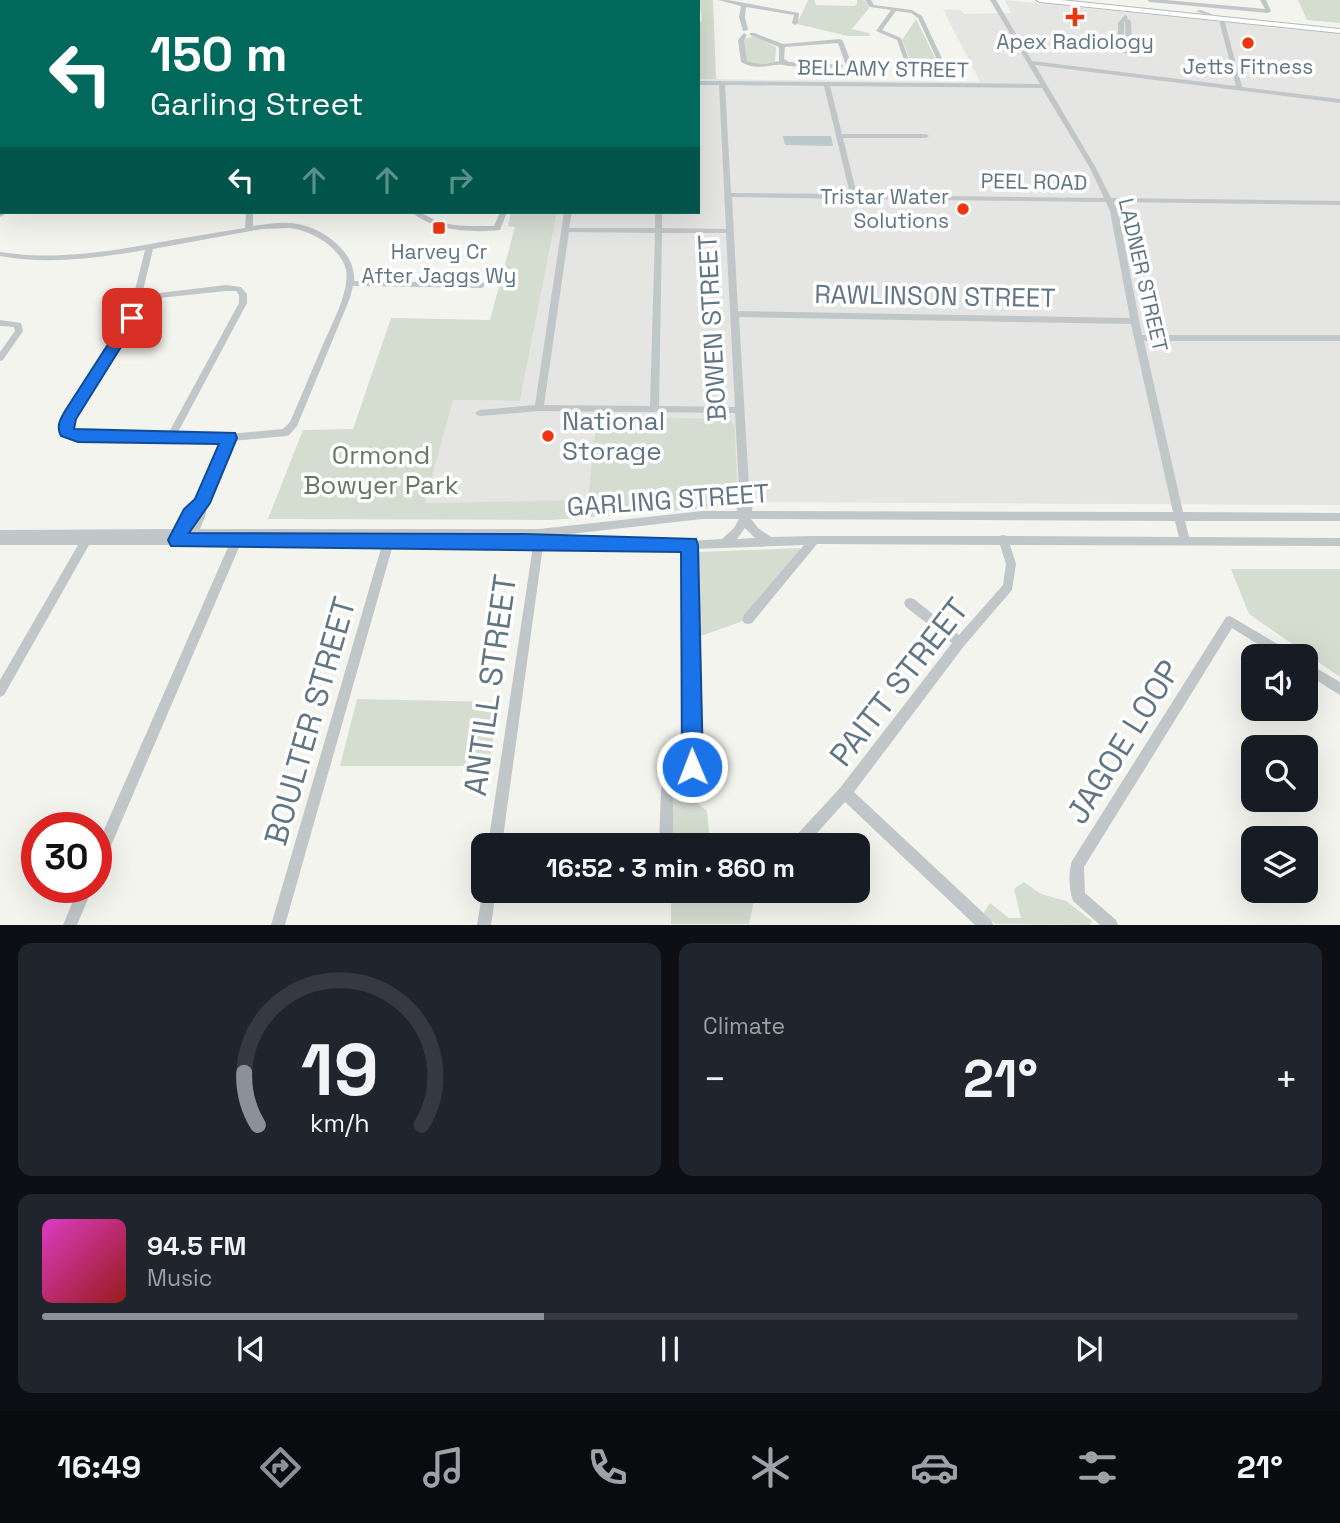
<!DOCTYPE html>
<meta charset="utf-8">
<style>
body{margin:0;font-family:"Space Grotesk",sans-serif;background:#20242c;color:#f1f3f6;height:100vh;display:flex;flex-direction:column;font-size:26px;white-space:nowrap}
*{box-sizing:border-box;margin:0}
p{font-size:23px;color:#9ea1a6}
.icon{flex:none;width:38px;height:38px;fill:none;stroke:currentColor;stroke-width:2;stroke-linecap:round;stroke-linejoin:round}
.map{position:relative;height:925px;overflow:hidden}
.sheet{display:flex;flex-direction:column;gap:18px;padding:18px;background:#0d0f14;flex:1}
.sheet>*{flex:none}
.banner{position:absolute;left:0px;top:0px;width:700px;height:214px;box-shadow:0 7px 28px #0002;background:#00695c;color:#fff;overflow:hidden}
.tools{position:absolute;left:1241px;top:644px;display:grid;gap:14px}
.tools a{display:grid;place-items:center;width:77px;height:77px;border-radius:14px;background:#171b24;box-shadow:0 7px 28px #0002;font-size:35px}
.speed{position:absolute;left:21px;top:812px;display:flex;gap:14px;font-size:35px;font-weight:700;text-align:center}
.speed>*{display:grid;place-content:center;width:91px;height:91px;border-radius:50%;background:#171b24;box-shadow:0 7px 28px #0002;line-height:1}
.speed .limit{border:10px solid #d22;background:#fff;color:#111}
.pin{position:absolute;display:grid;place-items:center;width:60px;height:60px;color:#fff;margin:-30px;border-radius:14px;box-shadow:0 4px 10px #0006}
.me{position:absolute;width:77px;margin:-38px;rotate:359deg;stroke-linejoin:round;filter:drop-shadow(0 0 5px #0008)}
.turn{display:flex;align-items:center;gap:24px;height:147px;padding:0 35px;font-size:32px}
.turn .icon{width:91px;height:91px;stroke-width:2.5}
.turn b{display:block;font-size:49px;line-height:60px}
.lanes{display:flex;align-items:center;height:66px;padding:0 35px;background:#0003;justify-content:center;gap:35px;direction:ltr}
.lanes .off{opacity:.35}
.big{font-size:52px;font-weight:700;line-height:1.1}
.sheet .card{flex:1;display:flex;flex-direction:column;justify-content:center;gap:10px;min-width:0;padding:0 24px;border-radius:14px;background:#20242c}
.sheet .dial{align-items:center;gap:0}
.dial svg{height:182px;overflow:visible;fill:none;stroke:#363941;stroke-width:7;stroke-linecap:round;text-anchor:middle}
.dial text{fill:#f1f3f6;stroke:none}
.song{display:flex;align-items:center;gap:21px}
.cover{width:84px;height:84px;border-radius:10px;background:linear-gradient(135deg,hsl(310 70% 55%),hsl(0 70% 35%))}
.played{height:7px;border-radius:4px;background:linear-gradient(90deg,#8c9099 40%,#363941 40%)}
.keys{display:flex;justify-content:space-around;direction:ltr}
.heat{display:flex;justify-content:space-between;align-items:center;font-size:38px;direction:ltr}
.sheet .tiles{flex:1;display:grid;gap:18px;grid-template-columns:1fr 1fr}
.card:last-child{grid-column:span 2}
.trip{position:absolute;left:471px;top:833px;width:399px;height:70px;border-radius:14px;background:#171b24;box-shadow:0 7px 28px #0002;font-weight:700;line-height:70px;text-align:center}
.menu{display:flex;height:112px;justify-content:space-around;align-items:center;background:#090b0e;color:#9ea1a6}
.menu .icon{width:49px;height:49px}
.menu .current{color:#8c9099}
.menu b{font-size:32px;color:#f1f3f6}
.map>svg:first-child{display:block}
.built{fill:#e5e5e3}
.green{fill:#d5dcd0}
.water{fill:#bbc9cd}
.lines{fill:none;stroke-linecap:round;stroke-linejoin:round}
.highway-casing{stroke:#b5b9bc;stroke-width:2}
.minor{fill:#c1c6c8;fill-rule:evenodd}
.highway{fill:#fff;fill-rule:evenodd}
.route{fill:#1a73e8;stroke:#114b97;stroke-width:2}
.poi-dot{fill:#f13512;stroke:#fff;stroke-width:2.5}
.labels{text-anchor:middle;stroke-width:7;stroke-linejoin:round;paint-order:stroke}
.far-poi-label{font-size:21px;fill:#607683;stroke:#fff}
.far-street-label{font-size:21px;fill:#607683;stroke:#fff}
.street-label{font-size:26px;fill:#607683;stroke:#fff}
.poi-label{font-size:26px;fill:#607683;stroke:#fff;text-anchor:start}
.park-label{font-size:26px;fill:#677a60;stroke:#fff}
.near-street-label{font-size:32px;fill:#607683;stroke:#fff}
</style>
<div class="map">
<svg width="1340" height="925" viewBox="0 0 1340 925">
<rect width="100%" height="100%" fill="#f4f4ef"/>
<!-- built -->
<polygon class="built" points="1005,0 1340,34 1340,505 731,502 719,499 425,503 453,400 520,401 557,212 698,212 698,79 980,82 943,9 961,10 964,14 1011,13"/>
<!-- green -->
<g class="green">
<polygon points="695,0 713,0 716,79 698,79 698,25 702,20 700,3"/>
<polygon points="808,0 814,0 816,5 854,6 857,4 857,0 864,0 870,7 852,29 869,33 870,36 848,36 797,24"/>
<polygon points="1298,0 1340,0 1340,23 1307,20"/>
<polygon points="916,19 938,64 937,66 920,68 912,64 902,40"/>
<polygon points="754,36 776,47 775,63 752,64 746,61 744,39"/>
<polygon points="511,212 557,212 520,401 453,400 425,503 588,500 597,416 727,419 733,423 735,429 737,493 733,503 730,502 724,507 551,520 268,519 303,430 353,429 391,318 490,320 515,227 508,226"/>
<polygon points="800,548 800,552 743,621 698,637 698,552"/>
<polygon points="1231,569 1340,569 1340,677 1249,614"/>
<polygon points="357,699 499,702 489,766 340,766"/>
<polygon points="679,788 707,811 710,841 714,845 672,845 673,797"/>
<polygon points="1024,882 1041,894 1066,901 1092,921 1090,925 995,924 983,914 990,903 1009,918 1021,918 1014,889"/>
<polygon points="671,891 756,891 749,924 671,924"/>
</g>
<!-- water -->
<polygon class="water" points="783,136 831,136 833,146 785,145"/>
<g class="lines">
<!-- highway casing -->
<g class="highway-casing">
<polygon id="highway" points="1036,0 1061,0 1340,29 1340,33 1040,2"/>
</g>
<!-- minor -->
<g class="minor">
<rect x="85" y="0" width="6" height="2"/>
<polygon points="211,0 217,0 216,2 211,2"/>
<polygon points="265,0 271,0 271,2 266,2"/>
<polygon points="336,0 342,0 340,2 334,2"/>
<polygon points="386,0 402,2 390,2"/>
<polygon points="528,0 535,0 537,2 531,2"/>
<polygon points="566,0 573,0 570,2 563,2"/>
<polygon points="689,0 695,0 696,2 691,2"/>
<polygon points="718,0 728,0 799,13 798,23 795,25 792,23 794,15 746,7 745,17 748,30 743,31 739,17 741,6"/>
<path d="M865,0H871L874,5L912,10L922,16L945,65L944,66L934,72H914V76H910L897,40L876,31L891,10L870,7ZM896,11L911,13L918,18L939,64L933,68H912L901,38L882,30Z"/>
<path d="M990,0H996L1032,61L1236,86L1219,20L1196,11L1201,10L1224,19L1242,87L1340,99V103L1035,65L1096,168L1111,198L1340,201V205L1113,202L1118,211L1142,335H1340V341H1144L1183,512L1340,513V521H1185L1189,537L1340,538V546L1010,545L1016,564L1012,590L964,646L854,792L991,920L993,925H975L845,802L806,845H790L792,840L840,788L952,643L906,607L904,603L906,599L910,598L914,599L959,635L1003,585L1006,564L1000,545L817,544L752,623L748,624L744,623L742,619L744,615L804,545L695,549L698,767L696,771L673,794V845H659L661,791L662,786L686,764L685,549L543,546L502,845H488L533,546L393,545L285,925H271L382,545H240L101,869L96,871V848L229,545H89L4,695L0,697V680L78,545H0V530L178,529L186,511L197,500L223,442L78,441L64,435L61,423L65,415L128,318L145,250C97,258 49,265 0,256V252C51,260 100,253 150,244C181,238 214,233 245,228L246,212H253V226C268,224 283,221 298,224C324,229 356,252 354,281L484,283V287L481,288L353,286L350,298L297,426L289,435L286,436L232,441L206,503V514L200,529H539L702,511H737L734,493L739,486L735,413L539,411L480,416L477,415L475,413L480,410L535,405L564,212H572L569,228H655V212H662V228L726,229L719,85H698V81L1040,84ZM725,85L824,86L850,194L731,193ZM830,86L1042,88L1090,168L1104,198L857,195L843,138H926L929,136L926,134H842ZM732,197L851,199L854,200L857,199L1106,202L1110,211L1130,318L738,311ZM288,228C309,229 341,247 346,270C350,292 330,327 322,347C311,372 301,397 290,422L283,429L229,434H177L247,303V294L241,287L226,285L142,295L153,249L262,229ZM569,232L655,233L650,406L544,405ZM662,233H726L735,407L659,406ZM226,291H236L239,295V303L168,434L79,433L71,430V423L74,416L136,318L140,300ZM739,317L1131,324L1173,512L752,511L753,501L749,487ZM702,519H739L734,528L722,539L690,541L544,537ZM751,519L1175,521L1179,537L1007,536L1003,535L999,536H814L771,537L758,528ZM745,528L755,538L737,539Z"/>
<polygon points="1147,0 1166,0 1265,9 1260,0 1266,0 1271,11 1268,13 1150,2"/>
<polygon points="1125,15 1128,17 1124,23 1124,50 1126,50 1125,21 1128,19 1131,21 1132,52 1129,54 1118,51 1118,23"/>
<polygon points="2,22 2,26 0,27 0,23"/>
<path d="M744,33L747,35L744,40L747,61C757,65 768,64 779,61V47L750,35V33H754L783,44L840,39L843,41L854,71L851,73L848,71L838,43L785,47L784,59L789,62L843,65V67L841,68L788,66C772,61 760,73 741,62L738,40Z"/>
<polygon points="2,81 2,85 0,86 0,82"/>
<polygon points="2,147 2,152 0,152 0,148"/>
<rect x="0" y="188" width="2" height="4"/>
<polygon points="2,211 2,212 9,212 0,217 0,212"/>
<path d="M411,212C423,211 432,220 443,223C460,227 477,226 494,226L500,212H507L500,230C471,233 435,231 411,212Z"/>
<polygon points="0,320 21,323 23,331 3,360 0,361 0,352 15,331 14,327 0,326"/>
<path d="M1230,616L1291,652L1293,656H1277L1232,628L1084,867L1085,893L1116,920L1118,925H1100L1073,901C1069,890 1068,872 1072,861L1226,617Z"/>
<polygon points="1306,662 1340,682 1340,695 1306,674"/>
<polygon points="79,887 93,887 77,925 63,925"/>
<polygon points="483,889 483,891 496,891 491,925 477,925"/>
</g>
<!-- highway -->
<use href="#highway" class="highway"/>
</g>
<!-- route -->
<path class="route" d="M132,314L139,318L76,419L74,429L235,433L237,438L210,503L189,533L524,534L696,539L698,545L703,767L700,774L692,777L685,774L682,767L681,552L171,546L168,540L184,509L195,499L219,444L78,442L61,436C56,426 60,420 65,411L127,315Z"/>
<!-- markers -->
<g class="poi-dot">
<path d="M1071.5 6.5h7v7h7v7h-7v7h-7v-7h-7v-7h7z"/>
<circle cx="1248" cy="43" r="7"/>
<circle cx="963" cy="209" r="7"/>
<rect x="432" y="221" width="14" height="14" rx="3.5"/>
<circle cx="548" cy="436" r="7"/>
</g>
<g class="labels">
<!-- far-poi labels -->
<g class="far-poi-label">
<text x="1075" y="49">Apex Radiology</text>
<text x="1248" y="74">Jetts Fitness</text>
<text x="949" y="204" text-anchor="end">Tristar Water<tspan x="949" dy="24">Solutions</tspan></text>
<text x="439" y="259">Harvey Cr<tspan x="439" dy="24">After Jaggs Wy</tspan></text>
</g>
<!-- far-street labels -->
<g class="far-street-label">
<text transform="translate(883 69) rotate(1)" y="7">BELLAMY STREET</text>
<text transform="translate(1034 182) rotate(1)" y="7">PEEL ROAD</text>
<text transform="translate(1143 275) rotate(77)" y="7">LADNER STREET</text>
</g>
<!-- street labels -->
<g class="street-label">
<text transform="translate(935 296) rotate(1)" y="9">RAWLINSON STREET</text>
<text transform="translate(712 328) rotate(-93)" y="9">BOWEN STREET</text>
<text transform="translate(668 500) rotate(-4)" y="9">GARLING STREET</text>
</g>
<!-- poi labels -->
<g class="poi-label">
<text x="562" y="430">National<tspan x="562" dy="30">Storage</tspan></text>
</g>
<!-- park labels -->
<g class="park-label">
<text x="381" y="464">Ormond<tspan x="381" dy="30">Bowyer Park</tspan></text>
</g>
<!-- near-street labels -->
<g class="near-street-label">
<text transform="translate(899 682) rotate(-52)" y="11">PAITT STREET</text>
<text transform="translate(490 685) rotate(-82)" y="11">ANTILL STREET</text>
<text transform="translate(310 721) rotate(-74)" y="11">BOULTER STREET</text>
<text transform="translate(1123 742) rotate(-58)" y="11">JAGOE LOOP</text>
</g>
</g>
</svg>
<div class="tools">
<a><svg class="icon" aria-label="sound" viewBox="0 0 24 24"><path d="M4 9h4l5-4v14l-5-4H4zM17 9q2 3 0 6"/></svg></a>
<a><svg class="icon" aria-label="search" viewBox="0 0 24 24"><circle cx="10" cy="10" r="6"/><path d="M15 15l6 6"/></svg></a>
<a><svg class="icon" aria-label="layers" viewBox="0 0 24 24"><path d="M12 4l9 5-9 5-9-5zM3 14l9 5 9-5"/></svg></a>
</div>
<div class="speed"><div class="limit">30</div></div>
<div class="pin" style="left:132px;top:318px;background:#d93025"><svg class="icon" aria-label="arrive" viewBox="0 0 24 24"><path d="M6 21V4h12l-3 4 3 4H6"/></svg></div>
<svg class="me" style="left:692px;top:767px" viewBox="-20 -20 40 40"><circle r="17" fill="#1a73e8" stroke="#fff" stroke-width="3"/><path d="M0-11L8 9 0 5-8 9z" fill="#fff"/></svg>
<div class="trip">16:52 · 3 min · 860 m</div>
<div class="banner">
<div class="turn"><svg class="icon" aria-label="left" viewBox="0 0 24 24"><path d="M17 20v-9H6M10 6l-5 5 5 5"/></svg><div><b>150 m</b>Garling Street</div></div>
<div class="lanes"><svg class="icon" aria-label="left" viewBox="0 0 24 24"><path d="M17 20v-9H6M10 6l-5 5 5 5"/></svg><svg class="icon off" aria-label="ahead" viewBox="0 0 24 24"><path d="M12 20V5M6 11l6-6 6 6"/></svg><svg class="icon off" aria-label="ahead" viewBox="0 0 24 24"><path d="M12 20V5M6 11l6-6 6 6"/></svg><svg class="icon off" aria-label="right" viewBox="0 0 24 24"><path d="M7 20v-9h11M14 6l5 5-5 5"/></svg></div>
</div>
</div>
<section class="sheet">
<div class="tiles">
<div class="card dial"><svg viewBox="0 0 100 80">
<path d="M14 69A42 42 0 1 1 86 69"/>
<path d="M14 69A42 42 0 0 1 8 46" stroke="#8c9099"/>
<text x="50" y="56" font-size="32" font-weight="700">19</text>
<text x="50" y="72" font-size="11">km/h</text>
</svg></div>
<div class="card"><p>Climate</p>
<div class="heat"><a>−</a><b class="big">21°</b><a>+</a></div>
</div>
<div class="card">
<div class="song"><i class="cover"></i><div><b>94.5 FM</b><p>Music</p></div></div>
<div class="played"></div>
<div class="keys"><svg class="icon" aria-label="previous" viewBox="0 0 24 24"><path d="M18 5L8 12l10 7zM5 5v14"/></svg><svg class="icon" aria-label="pause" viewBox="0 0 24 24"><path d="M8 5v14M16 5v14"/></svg><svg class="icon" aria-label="next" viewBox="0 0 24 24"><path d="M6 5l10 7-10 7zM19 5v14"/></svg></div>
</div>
</div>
</section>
<nav class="menu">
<b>16:49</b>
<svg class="icon current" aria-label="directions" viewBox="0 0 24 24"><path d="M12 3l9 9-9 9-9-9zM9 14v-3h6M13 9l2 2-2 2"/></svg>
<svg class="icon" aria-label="music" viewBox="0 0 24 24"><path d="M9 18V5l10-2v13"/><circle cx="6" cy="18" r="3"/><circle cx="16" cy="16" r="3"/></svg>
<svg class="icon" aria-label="phone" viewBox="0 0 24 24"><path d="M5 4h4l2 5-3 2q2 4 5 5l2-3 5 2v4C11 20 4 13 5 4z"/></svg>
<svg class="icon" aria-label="climate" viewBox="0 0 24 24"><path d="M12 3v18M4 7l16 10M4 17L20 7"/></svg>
<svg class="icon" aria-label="car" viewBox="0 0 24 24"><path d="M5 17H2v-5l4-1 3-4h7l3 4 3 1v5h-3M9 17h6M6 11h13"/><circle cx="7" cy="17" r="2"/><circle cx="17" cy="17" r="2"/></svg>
<svg class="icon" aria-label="filters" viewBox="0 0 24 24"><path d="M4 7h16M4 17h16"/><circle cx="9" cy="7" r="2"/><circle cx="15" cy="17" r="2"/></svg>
<b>21°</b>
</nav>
